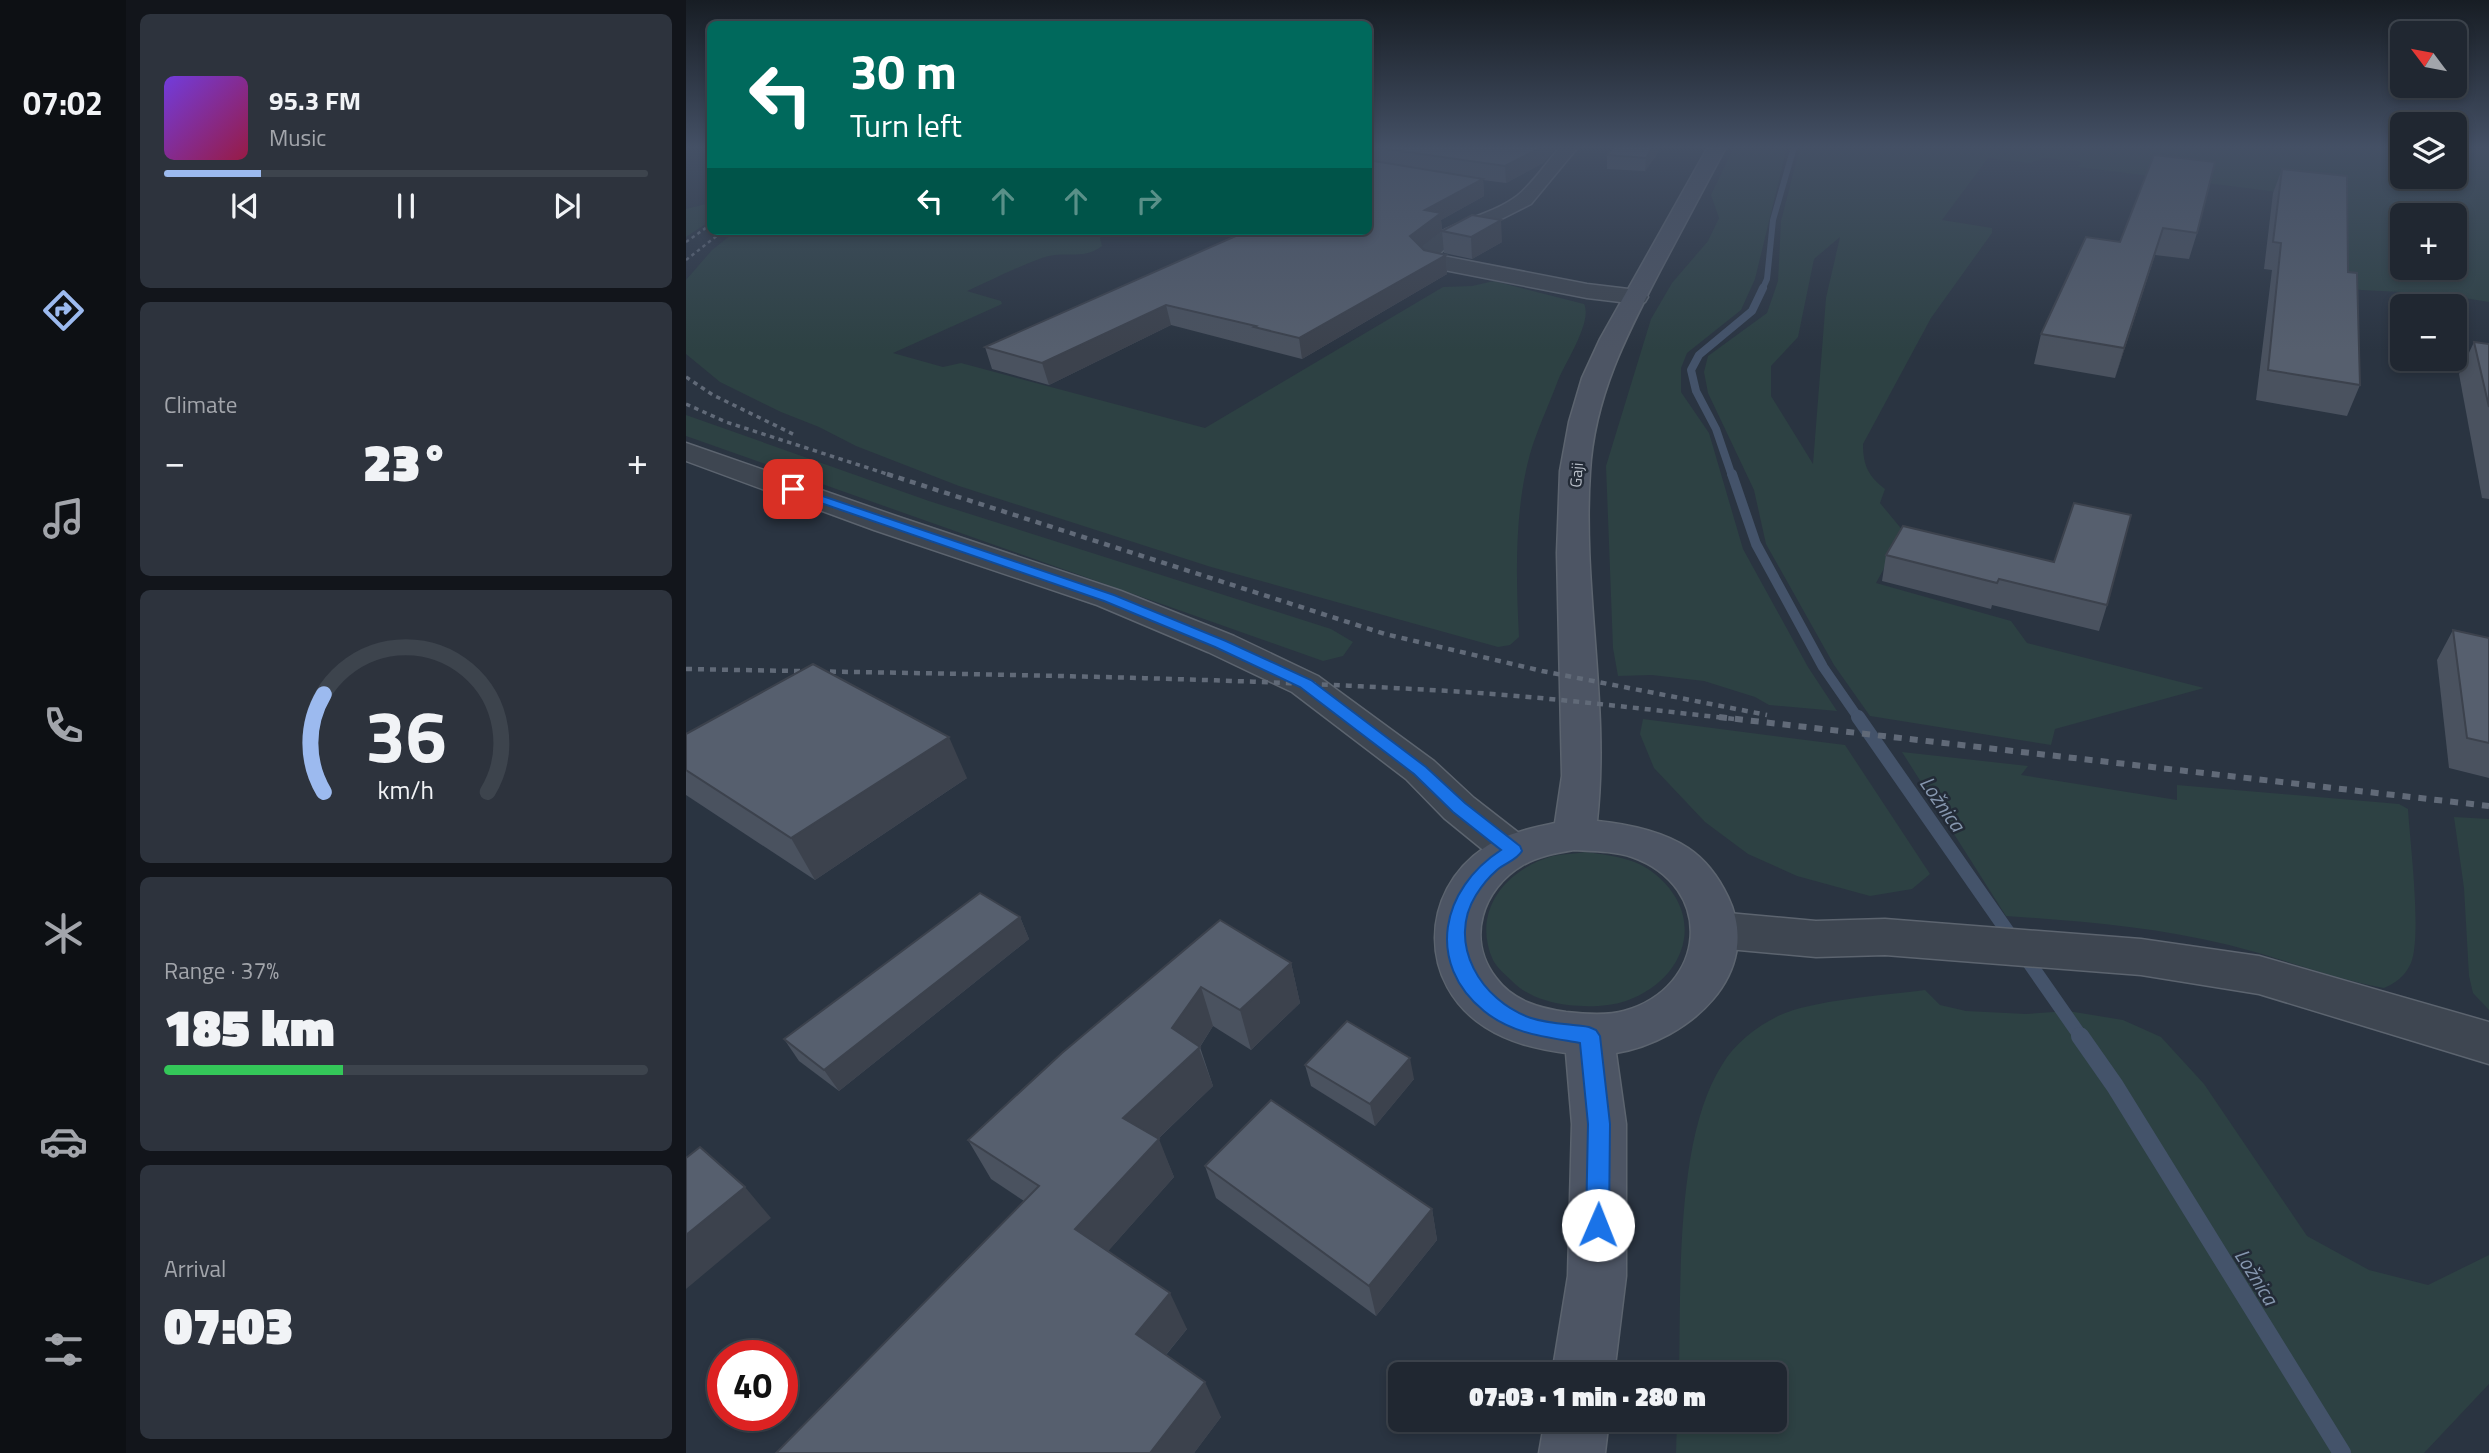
<!DOCTYPE html>
<meta charset="utf-8">
<style>
body{margin:0;font-family:"Titillium Web",sans-serif;background:#2d333d;color:#f1f3f6;height:100vh;display:flex;flex-direction:column;font-size:26px;white-space:nowrap}
*{box-sizing:border-box;margin:0}
p{font-size:23px;color:#a2a5ab}
.icon{flex:none;width:38px;height:38px;fill:none;stroke:currentColor;stroke-width:2;stroke-linecap:round;stroke-linejoin:round}
.map{position:relative;flex:1;overflow:hidden}
.side{display:flex;flex-direction:column;gap:14px;padding:14px;background:#12151b;width:560px}
.side>*{flex:none}
.guide{position:absolute;left:21px;top:21px;width:665px;height:214px;border-radius:10px;box-shadow:0 4px 10px #0003,0 0 0 2px #3d444d;background:#00695c;color:#fff;overflow:hidden}
.needle{width:46px;rotate:302deg}
.tools{position:absolute;left:1704px;top:21px;display:grid;gap:14px}
.tools a{display:grid;place-items:center;width:77px;height:77px;border-radius:10px;background:#202731;box-shadow:0 4px 10px #0003,0 0 0 2px #3d444d;font-size:35px}
.speed{position:absolute;left:21px;top:1340px;display:flex;gap:14px;font-size:35px;font-weight:700;text-align:center}
.speed>*{display:grid;place-content:center;width:91px;height:91px;border-radius:50%;background:#202731;box-shadow:0 4px 10px #0003,0 0 0 2px #3d444d;line-height:1}
.speed .limit{border:10px solid #d22;background:#fff;color:#111}
.pin{position:absolute;display:grid;place-items:center;width:60px;height:60px;color:#fff;margin:-30px;border-radius:14px;box-shadow:0 4px 10px #0006}
.me{position:absolute;width:77px;margin:-38px;rotate:1deg;stroke-linejoin:round;filter:drop-shadow(0 0 5px #0008)}
.turn{display:flex;align-items:center;gap:24px;height:147px;padding:0 28px;font-size:32px}
.turn .icon{width:91px;height:91px;stroke-width:2.5}
.turn b{display:block;font-size:49px;line-height:60px}
.lanes{display:flex;align-items:center;height:66px;padding:0 28px;background:#0003;justify-content:center;gap:35px;direction:ltr}
.lanes .off{opacity:.35}
.big{font-size:52px;font-weight:800;line-height:1.1}
.side .card{flex:1;display:flex;flex-direction:column;justify-content:center;gap:10px;min-width:0;padding:0 24px;border-radius:10px;background:#2d333d}
.side .dial{align-items:center;gap:0}
.dial svg{height:182px;overflow:visible;fill:none;stroke:#3d444d;stroke-width:7;stroke-linecap:round;text-anchor:middle}
.dial text{fill:#f1f3f6;stroke:none}
.song{display:flex;align-items:center;gap:21px}
.cover{width:84px;height:84px;border-radius:10px;background:linear-gradient(135deg,hsl(260 70% 55%),hsl(340 70% 35%))}
.played{height:7px;border-radius:4px;background:linear-gradient(90deg,#9cbaef 20%,#3d444d 20%)}
.keys{display:flex;justify-content:space-around;direction:ltr}
.heat{display:flex;justify-content:space-between;align-items:center;font-size:38px;direction:ltr}
.charge{height:10px;border-radius:5px;background:linear-gradient(90deg,#34c759 37%,#3d444d 0)}
.trip{position:absolute;left:702px;top:1362px;width:399px;height:70px;border-radius:10px;background:#202731;box-shadow:0 4px 10px #0003,0 0 0 2px #3d444d;font-weight:800;line-height:70px;text-align:center}
main{display:flex;flex:1;min-height:0}
.tabs{display:flex;flex-direction:column;width:126px;justify-content:space-around;align-items:center;background:#0d1014;color:#a2a5ab}
.tabs .icon{width:49px;height:49px}
.tabs .current{color:#9cbaef}
.tabs b{font-size:32px;color:#f1f3f6}
.map>svg:first-child{display:block}
.green{fill:#2d4143;fill-rule:evenodd}
.lines{fill:none;stroke-linecap:round;stroke-linejoin:round}
.stream-far4{stroke:#44536a;stroke-width:6}
.stream-far3{stroke:#44536a;stroke-width:8}
.stream-far2{stroke:#44536a;stroke-width:10}
.stream-far1{stroke:#44536a;stroke-width:14}
.stream{stroke:#44536a;stroke-width:18}
.street-casing{stroke:#5c646f;stroke-width:3}
.secondary-casing{stroke:#5c646f;stroke-width:3}
.street{fill:#3e4651;fill-rule:evenodd}
.secondary{fill:#4d5564;fill-rule:evenodd}
.rail-far3{stroke:#616a78;stroke-width:2.5;stroke-dasharray:3.5 3.5;stroke-linecap:butt}
.rail-far2{stroke:#616a78;stroke-width:3.5;stroke-dasharray:4.5 4.5;stroke-linecap:butt}
.rail-far1{stroke:#616a78;stroke-width:4.5;stroke-dasharray:6 6;stroke-linecap:butt}
.rail{stroke:#616a78;stroke-width:6;stroke-dasharray:8 8;stroke-linecap:butt}
.wall{fill:#4a525f}
.shaded-wall{fill:#3c424d}
.building{fill:#565f6e;stroke:#3c424d;stroke-width:2}
.route{fill:#1a73e8;stroke:#114b97;stroke-width:2}
.labels{text-anchor:middle;stroke-width:5;stroke-linejoin:round;paint-order:stroke}
.far-street-label{font-size:16px;fill:#bbc1cb;stroke:#232b37}
.water-label{font-size:21px;font-style:italic;fill:#8697af;stroke:#232b37}
</style>
<main>
<nav class="tabs">
<b>07:02</b>
<svg class="icon current" aria-label="directions" viewBox="0 0 24 24"><path d="M12 3l9 9-9 9-9-9zM9 14v-3h6M13 9l2 2-2 2"/></svg>
<svg class="icon" aria-label="music" viewBox="0 0 24 24"><path d="M9 18V5l10-2v13"/><circle cx="6" cy="18" r="3"/><circle cx="16" cy="16" r="3"/></svg>
<svg class="icon" aria-label="phone" viewBox="0 0 24 24"><path d="M5 4h4l2 5-3 2q2 4 5 5l2-3 5 2v4C11 20 4 13 5 4z"/></svg>
<svg class="icon" aria-label="climate" viewBox="0 0 24 24"><path d="M12 3v18M4 7l16 10M4 17L20 7"/></svg>
<svg class="icon" aria-label="car" viewBox="0 0 24 24"><path d="M5 17H2v-5l4-1 3-4h7l3 4 3 1v5h-3M9 17h6M6 11h13"/><circle cx="7" cy="17" r="2"/><circle cx="17" cy="17" r="2"/></svg>
<svg class="icon" aria-label="filters" viewBox="0 0 24 24"><path d="M4 7h16M4 17h16"/><circle cx="9" cy="7" r="2"/><circle cx="15" cy="17" r="2"/></svg>
</nav>
<section class="side">
<div class="card">
<div class="song"><i class="cover"></i><div><b>95.3 FM</b><p>Music</p></div></div>
<div class="played"></div>
<div class="keys"><svg class="icon" aria-label="previous" viewBox="0 0 24 24"><path d="M18 5L8 12l10 7zM5 5v14"/></svg><svg class="icon" aria-label="pause" viewBox="0 0 24 24"><path d="M8 5v14M16 5v14"/></svg><svg class="icon" aria-label="next" viewBox="0 0 24 24"><path d="M6 5l10 7-10 7zM19 5v14"/></svg></div>
</div>
<div class="card"><p>Climate</p>
<div class="heat"><a>−</a><b class="big">23°</b><a>+</a></div>
</div>
<div class="card dial"><svg viewBox="0 0 100 80">
<path d="M14 69A42 42 0 1 1 86 69"/>
<path d="M14 69A42 42 0 0 1 14 26" stroke="#9cbaef"/>
<text x="50" y="56" font-size="32" font-weight="700">36</text>
<text x="50" y="72" font-size="11">km/h</text>
</svg></div>
<div class="card"><p>Range · 37%</p><b class="big">185 km</b><div class="charge"></div></div>
<div class="card"><p>Arrival</p><b class="big">07:03</b></div>
</section>
<div class="map">
<svg width="1803" height="1453" viewBox="0 0 1803 1453">
<rect width="100%" height="100%" fill="#2a3441"/>
<!-- green -->
<g class="green">
<polygon points="1048,147 1101,147 1069,279 1055,310 1001,353 995,368 995,392 1023,433 1057,549 1122,667 1151,711 1083,705 1069,697 1018,681 966,675 932,676 927,648 920,466 965,319 986,283 1022,241 1033,218 1025,195"/>
<path d="M1114,147H1717V177H1769V147H1803V302L1754,294L1675,290L1657,286V200L1392,167L1395,163L1392,161L1358,158L1344,163L1302,158L1256,220L1306,228V233L1245,318L1177,444C1177,465 1182,476 1199,489L1194,503L1218,532L1190,583L1325,621L1341,643L1518,688L1369,729L1365,745L1184,716L1148,665L1080,544L1068,490L1022,393L1018,372L1022,356L1081,313L1092,281L1095,221ZM1717,215H1769V268H1717ZM1154,237L1140,298L1127,464L1085,396V366L1112,337L1128,259Z"/>
<polygon points="24,203 24,221 0,237 0,209"/>
<path d="M50,231H420L414,238L416,246C400,258 387,253 369,255C352,256 300,283 281,291L315,301L316,304L207,353L257,367L275,363L519,428L757,287L786,286L808,281L898,304C907,322 878,364 871,383C862,407 851,430 844,454C828,512 830,578 833,637L824,645L812,647L525,567L273,486L170,446L133,427L95,412L34,382L0,354V280L26,250Z"/>
<polygon points="0,415 243,501 645,629 667,642 657,656 637,661 0,436"/>
<polygon points="957,719 1159,745 1244,874 1226,889 1184,896 1111,876 1062,854 1019,822 968,768 954,734"/>
<path d="M1216,752L1342,766L1335,775L1491,800V785L1713,804L1722,809C1724,843 1736,935 1725,963C1719,976 1710,983 1698,988C1645,978 1595,958 1543,945C1469,927 1396,921 1320,916Z"/>
<polygon points="1768,817 1803,819 1803,1010 1787,993 1783,976 1778,888"/>
<path d="M899,852C921,855 946,857 965,871C1022,913 1002,979 940,1001C922,1007 900,1007 882,1005C864,1003 841,996 828,983C821,976 811,968 807,960C785,911 820,869 867,856C877,854 889,854 899,852Z"/>
<path d="M1239,990L1254,1005L1280,1011L1340,1014L1382,1011L1437,1020L1475,1037L1518,1084L1621,1236L1683,1270L1742,1285L1803,1255V1384L1738,1453H990L991,1419H1088V1374H993C995,1287 989,1138 1036,1065C1048,1044 1070,1027 1092,1016C1125,1000 1200,995 1239,990Z"/>
</g>
<g class="lines">
<!-- stream-far4 -->
<polyline class="stream-far4" points="1076,290 1081,279 1087,220 1108,147"/>
<!-- stream-far3 -->
<polyline class="stream-far3" points="1046,476 1030,429 1010,391 1005,370 1013,355 1066,311 1077,288"/>
<!-- stream-far2 -->
<polyline class="stream-far2" points="1046,474 1070,544 1137,667 1173,719"/>
<!-- stream-far1 -->
<polyline class="stream-far1" points="1172,717 1395,1037"/>
<!-- stream -->
<polyline class="stream" points="1394,1036 1429,1086 1656,1453"/>
<!-- street casing -->
<g class="street-casing">
<g id="street">
<path d="M874,147H892L845,204L762,246L752,255L901,284L951,290L959,292L962,297L959,302L951,304L901,298L748,268L740,267L728,255C751,222 801,219 831,196C847,183 861,162 874,147Z"/>
<polygon points="0,443 210,516 435,591 548,636 632,676 748,761 788,798 842,840 849,851 842,862 827,867 812,862 758,818 720,779 606,692 522,652 411,605 188,530 0,461"/>
<polygon points="1031,912 1130,921 1199,919 1455,939 1573,956 1803,1022 1803,1064 1573,994 1455,975 1199,955 1130,957 1031,948 1015,943 1008,930 1015,917"/>
</g>
</g>
<!-- secondary casing -->
<g class="secondary-casing">
<g id="secondary">
<path d="M1022,147H1040C1018,188 997,228 975,269C941,334 908,397 904,472C896,588 924,705 911,821C941,824 976,831 1002,848C1020,860 1033,878 1042,897C1079,974 1002,1041 930,1053L940,1124V1276L928,1374H866L882,1276L886,1124L880,1053C851,1049 824,1043 799,1027C732,984 733,892 798,848C819,834 845,828 869,823L876,776L871,553L874,471L883,422L896,378L914,339ZM888,850C907,851 928,851 946,857C1030,887 1021,988 938,1011C920,1016 898,1014 880,1012C853,1008 827,1001 810,978C780,939 796,889 837,865C853,856 870,853 888,850Z"/>
<polygon points="859,1419 923,1419 919,1453 853,1453"/>
</g>
</g>
<!-- street -->
<use href="#street" class="street"/>
<!-- secondary -->
<use href="#secondary" class="secondary"/>
<!-- rail-far3 -->
<g class="rail-far3">
<polyline points="0,242 24,225"/>
<polyline points="0,260 37,231"/>
</g>
<!-- rail-far2 -->
<g class="rail-far2">
<polyline points="0,377 27,395 111,436"/>
<polyline points="0,404 40,422 207,476"/>
</g>
<!-- rail-far1 -->
<g class="rail-far1">
<polyline points="201,474 699,634 856,671 1081,715"/>
<path d="M0,669C260,674 520,676 779,692C869,698 958,709 1048,719"/>
</g>
<!-- rail -->
<polyline class="rail" points="1033,717 1803,806"/>
</g>
<!-- wall -->
<g class="wall">
<polygon points="682,147 871,147 857,163 820,183 797,180 798,196 755,220 756,231 735,247 738,250 760,255 761,274 616,359 485,325 363,385 306,369 299,347 682,231"/>
<polygon points="976,147 959,171 921,169 921,155"/>
<polygon points="1468,155 1511,233 1503,259 1469,255 1429,378 1348,364 1355,334 1434,242"/>
<polygon points="1596,169 1662,272 1674,385 1661,416 1570,400 1586,270 1578,269 1587,193"/>
<polygon points="756,231 816,242 786,259 758,253"/>
<polygon points="1788,342 1803,344 1803,499 1796,498 1773,374"/>
<polygon points="1217,526 1421,605 1413,631 1306,605 1305,609 1196,581 1200,555"/>
<polygon points="1767,630 1803,638 1803,778 1763,768 1751,660"/>
<polygon points="0,734 281,778 129,880 0,795"/>
<polygon points="334,917 343,939 153,1091 113,1061 98,1039"/>
<polygon points="534,920 605,963 614,1003 565,1050 527,1026 514,1047 527,1086 472,1139 488,1177 422,1251 501,1329 480,1355 535,1417 508,1453 90,1453 338,1201 305,1179 282,1140"/>
<polygon points="619,1065 728,1079 689,1126 625,1086"/>
<polygon points="519,1166 746,1209 751,1240 690,1316 530,1198"/>
</g>
<!-- shaded-wall -->
<g class="shaded-wall">
<polygon points="856,147 871,147 857,163 820,183 819,166"/>
<polygon points="967,147 976,147 959,171 960,158"/>
<polygon points="797,179 798,196 755,220 756,231 725,255 724,236 739,210"/>
<polygon points="815,220 816,242 786,259 785,237"/>
<polygon points="1477,228 1469,255 1429,378 1438,348"/>
<polygon points="760,255 761,274 616,359 613,338"/>
<polygon points="480,305 485,325 363,385 356,363"/>
<polygon points="263,737 281,778 129,880 105,838"/>
<polygon points="334,917 343,939 153,1091 138,1070"/>
<polygon points="605,963 614,1003 565,1050 554,1010"/>
<polygon points="515,987 527,1026 513,1048 527,1086 454,1156 437,1118 486,1028"/>
<polygon points="724,1058 728,1079 689,1126 684,1104"/>
<polygon points="473,1139 488,1177 408,1267 389,1229"/>
<polygon points="59,1187 85,1218 0,1289 0,1235"/>
<polygon points="746,1209 751,1240 690,1316 683,1286"/>
<polygon points="484,1293 501,1329 468,1369 450,1334"/>
<polygon points="519,1382 535,1417 508,1453 464,1453"/>
</g>
<!-- building -->
<g class="building">
<polygon points="686,147 856,147 819,166"/>
<polygon points="928,147 967,147 960,158 921,155"/>
<polygon points="1468,155 1529,162 1511,233 1477,228 1438,348 1355,334 1400,237 1434,242"/>
<polygon points="682,160 797,179 739,210 755,213 724,236 738,250 760,255 613,338 568,327 570,326 480,305 356,363 299,347 561,231 682,231"/>
<polygon points="1596,169 1661,176 1662,272 1671,273 1674,385 1582,370 1595,243 1587,242"/>
<polygon points="786,215 815,220 785,237 756,231"/>
<polygon points="1788,342 1803,344 1803,407"/>
<polygon points="1388,503 1445,515 1421,605 1313,579 1311,583 1200,555 1217,526 1368,562"/>
<polygon points="1767,630 1803,638 1803,743 1781,738"/>
<polygon points="127,664 263,737 105,838 0,770 0,734"/>
<polygon points="294,893 334,917 138,1070 98,1039"/>
<polygon points="534,920 605,963 554,1010 515,987 486,1028 514,1047 437,1118 473,1139 389,1229 484,1293 450,1334 519,1382 464,1453 90,1453 353,1186 282,1140 376,1053"/>
<polygon points="661,1021 724,1058 684,1104 619,1065"/>
<polygon points="585,1100 746,1209 683,1286 519,1166"/>
<polygon points="14,1147 59,1187 0,1235 0,1158"/>
</g>
<!-- sky -->
<linearGradient id="sky" x2="0" y2="1"><stop stop-color="#171d24"/><stop offset="0.42" stop-color="#445065"/><stop offset="1" stop-color="#445065" stop-opacity="0"/></linearGradient>
<rect width="1803" height="350" fill="url(#sky)"/>
<!-- route -->
<path class="route" d="M107,486L428,595L540,641L625,680L740,767L779,803L834,846L836,851C831,860 819,863 811,870C804,876 795,887 790,895C760,943 795,1001 845,1018C863,1024 885,1024 903,1027L910,1030L914,1036L924,1124L923,1225L920,1233L912,1236L903,1233L900,1225L902,1124L894,1043C860,1037 826,1034 798,1011C739,963 755,889 815,850L767,812L728,774L614,687L529,647L418,601L103,492L101,489Z"/>
<g class="labels">
<!-- far-street labels -->
<g class="far-street-label">
<text transform="translate(890 475) rotate(-85)" y="6">Gaji</text>
</g>
<!-- water labels -->
<g class="water-label">
<text transform="translate(1256 804) rotate(55)" y="7">Ložnica</text>
<text transform="translate(1570 1277) rotate(58)" y="7">Ložnica</text>
</g>
</g>
</svg>
<div class="tools">
<a><svg class="needle" viewBox="-14 -14 28 28"><path d="M0-13l5 13h-10z" fill="#e53935"/><path d="M0 13l5-13h-10z" fill="#a2a5ab"/></svg></a>
<a><svg class="icon" aria-label="layers" viewBox="0 0 24 24"><path d="M12 4l9 5-9 5-9-5zM3 14l9 5 9-5"/></svg></a>
<a>+</a>
<a>−</a>
</div>
<div class="speed"><div class="limit">40</div></div>
<div class="pin" style="left:107px;top:489px;background:#d93025"><svg class="icon" aria-label="arrive" viewBox="0 0 24 24"><path d="M6 21V4h12l-3 4 3 4H6"/></svg></div>
<svg class="me" style="left:912px;top:1225px" viewBox="-20 -20 40 40"><circle r="19" fill="#fff"/><path d="M0-13L10 11 0 6-10 11z" fill="#1a73e8"/></svg>
<div class="trip">07:03 · 1 min · 280 m</div>
<div class="guide">
<div class="turn"><svg class="icon" aria-label="left" viewBox="0 0 24 24"><path d="M17 20v-9H6M10 6l-5 5 5 5"/></svg><div><b>30 m</b>Turn left</div></div>
<div class="lanes"><svg class="icon" aria-label="left" viewBox="0 0 24 24"><path d="M17 20v-9H6M10 6l-5 5 5 5"/></svg><svg class="icon off" aria-label="ahead" viewBox="0 0 24 24"><path d="M12 20V5M6 11l6-6 6 6"/></svg><svg class="icon off" aria-label="ahead" viewBox="0 0 24 24"><path d="M12 20V5M6 11l6-6 6 6"/></svg><svg class="icon off" aria-label="right" viewBox="0 0 24 24"><path d="M7 20v-9h11M14 6l5 5-5 5"/></svg></div>
</div>
</div>
</main>
